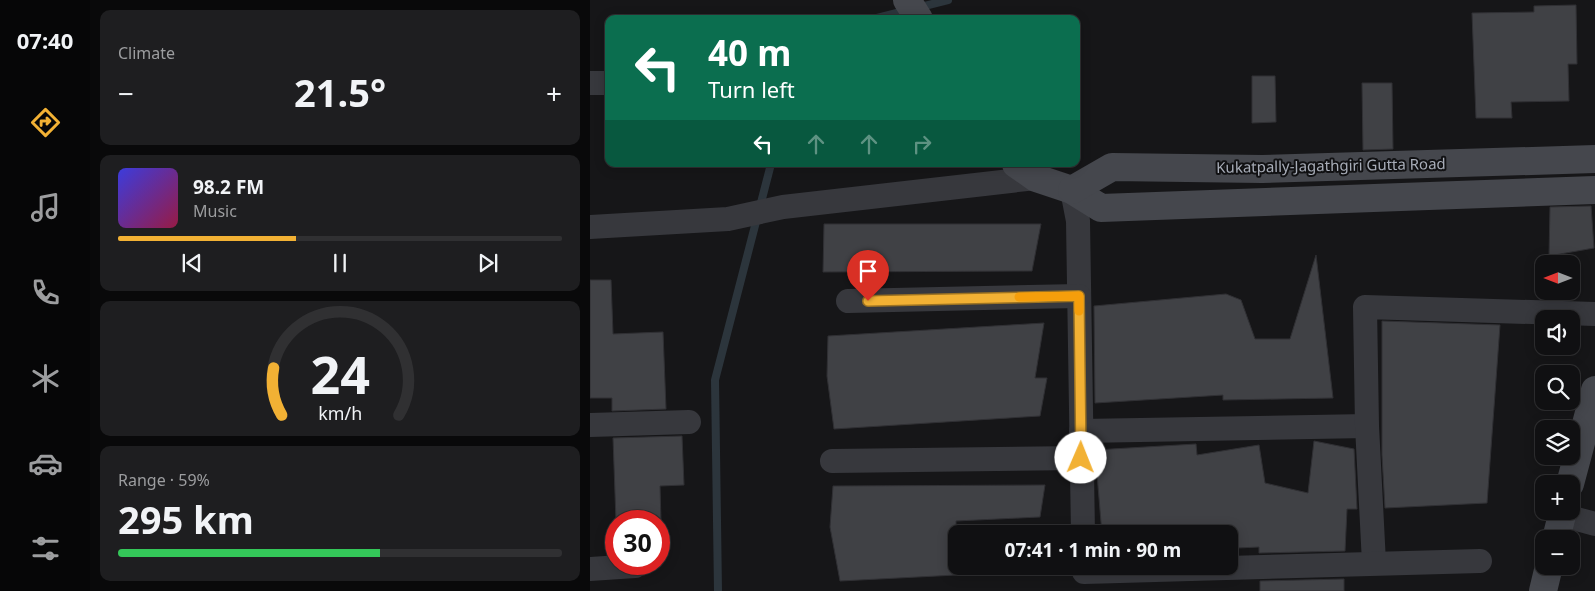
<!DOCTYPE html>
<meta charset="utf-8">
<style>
body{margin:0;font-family:"Noto Sans",sans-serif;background:#1e1e20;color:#f1f3f6;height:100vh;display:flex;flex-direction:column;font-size:19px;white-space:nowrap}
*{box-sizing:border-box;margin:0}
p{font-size:16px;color:#9c9d9f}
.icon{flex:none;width:28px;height:28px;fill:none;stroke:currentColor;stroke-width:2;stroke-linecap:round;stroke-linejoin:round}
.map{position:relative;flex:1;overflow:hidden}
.details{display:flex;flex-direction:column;gap:10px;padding:10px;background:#09090a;width:500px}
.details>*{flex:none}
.hud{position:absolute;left:15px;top:15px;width:475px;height:152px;border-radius:10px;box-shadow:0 2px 12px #0003,0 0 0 1px #303032;background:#0b6e4f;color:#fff;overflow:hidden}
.needle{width:32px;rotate:270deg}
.buttons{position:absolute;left:945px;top:255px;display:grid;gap:10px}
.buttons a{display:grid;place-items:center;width:45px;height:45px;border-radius:10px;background:#101012;box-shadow:0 2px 12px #0003,0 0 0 1px #303032;font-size:25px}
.speed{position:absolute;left:15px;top:510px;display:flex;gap:10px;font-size:25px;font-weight:700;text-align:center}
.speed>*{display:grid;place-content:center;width:65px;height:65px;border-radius:50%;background:#101012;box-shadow:0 2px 12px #0003,0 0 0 1px #303032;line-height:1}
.speed .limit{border:8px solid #d22;background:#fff;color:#111}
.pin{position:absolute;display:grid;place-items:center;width:42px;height:42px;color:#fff;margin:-51px -21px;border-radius:50% 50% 50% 0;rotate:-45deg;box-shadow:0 0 5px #0007}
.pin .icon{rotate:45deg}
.me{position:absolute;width:55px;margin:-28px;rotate:1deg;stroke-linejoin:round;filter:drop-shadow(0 0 4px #0008)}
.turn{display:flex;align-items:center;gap:18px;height:105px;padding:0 20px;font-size:22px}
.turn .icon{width:65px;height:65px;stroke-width:2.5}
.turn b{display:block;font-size:35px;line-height:42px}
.lanes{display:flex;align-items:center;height:48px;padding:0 20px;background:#0003;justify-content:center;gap:25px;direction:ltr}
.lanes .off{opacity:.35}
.big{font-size:38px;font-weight:700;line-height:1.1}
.details .tile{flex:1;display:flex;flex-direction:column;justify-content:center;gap:8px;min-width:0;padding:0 18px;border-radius:10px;background:#1e1e20}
.details .dial{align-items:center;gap:0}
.dial svg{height:130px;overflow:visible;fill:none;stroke:#303032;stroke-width:7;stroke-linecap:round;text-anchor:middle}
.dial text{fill:#f1f3f6;stroke:none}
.song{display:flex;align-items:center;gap:15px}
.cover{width:60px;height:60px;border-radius:8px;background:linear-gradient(135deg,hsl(240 70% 55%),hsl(340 70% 35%))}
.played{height:5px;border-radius:2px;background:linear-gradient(90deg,#f2b134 40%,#303032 40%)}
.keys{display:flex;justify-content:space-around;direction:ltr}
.heat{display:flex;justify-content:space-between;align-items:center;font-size:28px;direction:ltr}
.charge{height:8px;border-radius:4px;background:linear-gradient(90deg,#34c759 59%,#303032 0)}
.trip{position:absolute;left:358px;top:525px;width:290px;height:50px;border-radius:10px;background:#101012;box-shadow:0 2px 12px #0003,0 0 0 1px #303032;font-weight:700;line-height:50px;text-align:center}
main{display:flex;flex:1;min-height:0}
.tab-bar{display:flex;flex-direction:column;width:90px;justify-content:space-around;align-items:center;background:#060607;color:#9c9d9f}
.tab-bar .icon{width:35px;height:35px}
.tab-bar .selected{color:#f2b134}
.tab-bar b{font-size:22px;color:#f1f3f6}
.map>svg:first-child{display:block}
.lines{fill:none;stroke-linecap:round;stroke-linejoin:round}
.stream{stroke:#2c353c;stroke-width:8}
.building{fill:#404145;stroke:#303034}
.street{stroke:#37383d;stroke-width:24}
.secondary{stroke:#45474d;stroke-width:28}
.route-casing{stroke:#9d7322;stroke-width:12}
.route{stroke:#f2b134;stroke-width:9}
.slow{stroke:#f59e0b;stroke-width:9}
.labels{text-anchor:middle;stroke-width:4;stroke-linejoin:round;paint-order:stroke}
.street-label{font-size:15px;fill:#a8adb8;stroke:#111113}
</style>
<main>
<nav class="tab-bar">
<b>07:40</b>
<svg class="icon selected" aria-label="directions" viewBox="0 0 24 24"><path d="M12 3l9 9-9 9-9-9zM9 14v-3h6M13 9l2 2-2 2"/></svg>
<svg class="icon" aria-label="music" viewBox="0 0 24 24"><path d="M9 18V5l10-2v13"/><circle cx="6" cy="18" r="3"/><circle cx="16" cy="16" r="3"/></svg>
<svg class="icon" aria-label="phone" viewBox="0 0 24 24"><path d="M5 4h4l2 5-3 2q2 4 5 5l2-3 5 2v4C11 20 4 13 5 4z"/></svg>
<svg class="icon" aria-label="climate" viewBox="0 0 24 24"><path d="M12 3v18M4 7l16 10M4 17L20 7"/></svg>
<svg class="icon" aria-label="car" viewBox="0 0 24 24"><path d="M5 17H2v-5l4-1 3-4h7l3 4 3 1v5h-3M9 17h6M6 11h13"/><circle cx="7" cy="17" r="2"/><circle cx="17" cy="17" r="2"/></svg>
<svg class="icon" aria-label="filters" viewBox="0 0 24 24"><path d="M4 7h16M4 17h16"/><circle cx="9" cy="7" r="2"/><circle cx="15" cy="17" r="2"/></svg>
</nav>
<section class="details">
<div class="tile"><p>Climate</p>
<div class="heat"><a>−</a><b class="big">21.5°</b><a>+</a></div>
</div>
<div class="tile">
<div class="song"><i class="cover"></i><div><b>98.2 FM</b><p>Music</p></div></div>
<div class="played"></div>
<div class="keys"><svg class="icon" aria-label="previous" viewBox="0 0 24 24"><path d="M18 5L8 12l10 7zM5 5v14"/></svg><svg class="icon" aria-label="pause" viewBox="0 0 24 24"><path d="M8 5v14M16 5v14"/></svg><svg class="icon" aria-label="next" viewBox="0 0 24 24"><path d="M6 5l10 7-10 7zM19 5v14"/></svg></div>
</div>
<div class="tile dial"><svg viewBox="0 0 100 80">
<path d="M14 69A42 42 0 1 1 86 69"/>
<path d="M14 69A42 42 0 0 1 9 40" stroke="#f2b134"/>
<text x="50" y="56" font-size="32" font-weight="700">24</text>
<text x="50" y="72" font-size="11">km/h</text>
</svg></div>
<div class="tile"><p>Range · 59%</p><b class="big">295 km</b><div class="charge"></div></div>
</section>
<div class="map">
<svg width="1005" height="591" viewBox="0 0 1005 591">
<rect width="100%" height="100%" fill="#161618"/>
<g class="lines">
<!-- stream -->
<g class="stream">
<polyline points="283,19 358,0"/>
<polyline points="128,591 125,380 181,164"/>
</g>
</g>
<!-- building -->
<g class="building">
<polygon points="986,5 987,64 978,64 979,101 921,102 922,118 886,118 882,13 944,12 944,6"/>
<polygon points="662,76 685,76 686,122 662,123"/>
<polygon points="772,83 802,83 803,149 773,150"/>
<polygon points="1001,206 1004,248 959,256 960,207"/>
<polygon points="234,224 451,224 442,271 233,272"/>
<polygon points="726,255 743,398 633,400 633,395 505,403 504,306 636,294 651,300 665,339 700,339"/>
<polygon points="0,280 21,280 23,334 73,332 76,409 22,411 22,398 0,398"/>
<polygon points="792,321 910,325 897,503 795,508 792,455"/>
<polygon points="454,323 445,378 457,378 450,416 244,429 237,376 238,336"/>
<polygon points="92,436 94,485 70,486 71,521 26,521 23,438"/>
<polygon points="724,441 764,449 767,509 757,509 755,551 669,553 669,547 647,548 647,534 512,534 505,450 606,444 607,455 669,445 675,483 718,493"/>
<polygon points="455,485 450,517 366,521 366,575 250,581 240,527 243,486"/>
<polygon points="754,579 754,591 670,591 670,581"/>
</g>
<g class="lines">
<!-- street -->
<g class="street">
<polyline points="0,83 19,83"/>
<polyline points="482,190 488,221 493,534"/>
<polyline points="0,227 138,219 193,207 446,178"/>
<polyline points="258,301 489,296"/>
<polyline points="0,425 99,422"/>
<polyline points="491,431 777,426"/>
<polyline points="242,461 491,458"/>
<polyline points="972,515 1005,524"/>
<polyline points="784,563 777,426 775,307 1005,314"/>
<polyline points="0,569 45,566"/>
<polyline points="494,572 890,561"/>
</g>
<!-- secondary -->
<g class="secondary">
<polyline points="317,0 329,19"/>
<polyline points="426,164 446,178 482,190 511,208 1005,190"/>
<polyline points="482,190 522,167 672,169 1005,159"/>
<polyline points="980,484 1005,390"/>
<polyline points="966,539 973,511"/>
<polyline points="953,591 959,566"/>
</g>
</g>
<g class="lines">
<!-- route casing -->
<g class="route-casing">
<polyline id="route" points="278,301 489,296 491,458"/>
</g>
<!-- route -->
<use href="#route" class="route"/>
<!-- slow -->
<polyline class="slow" points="429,297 489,296 489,311"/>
</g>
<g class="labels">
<!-- street labels -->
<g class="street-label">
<text transform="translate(741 166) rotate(-1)" y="5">Kukatpally-Jagathgiri Gutta Road</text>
</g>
</g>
</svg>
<div class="buttons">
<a><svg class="needle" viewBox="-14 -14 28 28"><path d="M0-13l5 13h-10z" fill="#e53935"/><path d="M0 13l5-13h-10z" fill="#9c9d9f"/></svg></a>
<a><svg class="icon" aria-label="sound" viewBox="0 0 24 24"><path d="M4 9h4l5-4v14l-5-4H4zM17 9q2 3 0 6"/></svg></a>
<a><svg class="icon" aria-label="search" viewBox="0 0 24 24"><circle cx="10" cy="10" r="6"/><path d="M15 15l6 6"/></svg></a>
<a><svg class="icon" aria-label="layers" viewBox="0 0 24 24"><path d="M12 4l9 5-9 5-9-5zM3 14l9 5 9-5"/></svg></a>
<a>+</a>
<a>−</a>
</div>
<div class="speed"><div class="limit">30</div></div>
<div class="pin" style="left:278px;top:301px;background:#d93025"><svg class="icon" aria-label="arrive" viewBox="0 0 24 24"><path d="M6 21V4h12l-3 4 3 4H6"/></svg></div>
<svg class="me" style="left:491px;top:458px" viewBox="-20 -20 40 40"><circle r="19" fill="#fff"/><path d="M0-13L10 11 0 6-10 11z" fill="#f2b134"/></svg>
<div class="trip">07:41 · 1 min · 90 m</div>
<div class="hud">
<div class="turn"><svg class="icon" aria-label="left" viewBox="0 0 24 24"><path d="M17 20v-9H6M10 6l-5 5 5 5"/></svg><div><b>40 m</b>Turn left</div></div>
<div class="lanes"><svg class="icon" aria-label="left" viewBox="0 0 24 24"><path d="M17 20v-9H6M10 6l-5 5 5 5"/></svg><svg class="icon off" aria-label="ahead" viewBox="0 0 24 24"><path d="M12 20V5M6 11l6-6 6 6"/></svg><svg class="icon off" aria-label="ahead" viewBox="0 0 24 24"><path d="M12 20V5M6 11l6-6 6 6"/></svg><svg class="icon off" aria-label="right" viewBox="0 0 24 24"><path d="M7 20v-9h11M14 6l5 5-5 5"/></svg></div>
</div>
</div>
</main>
